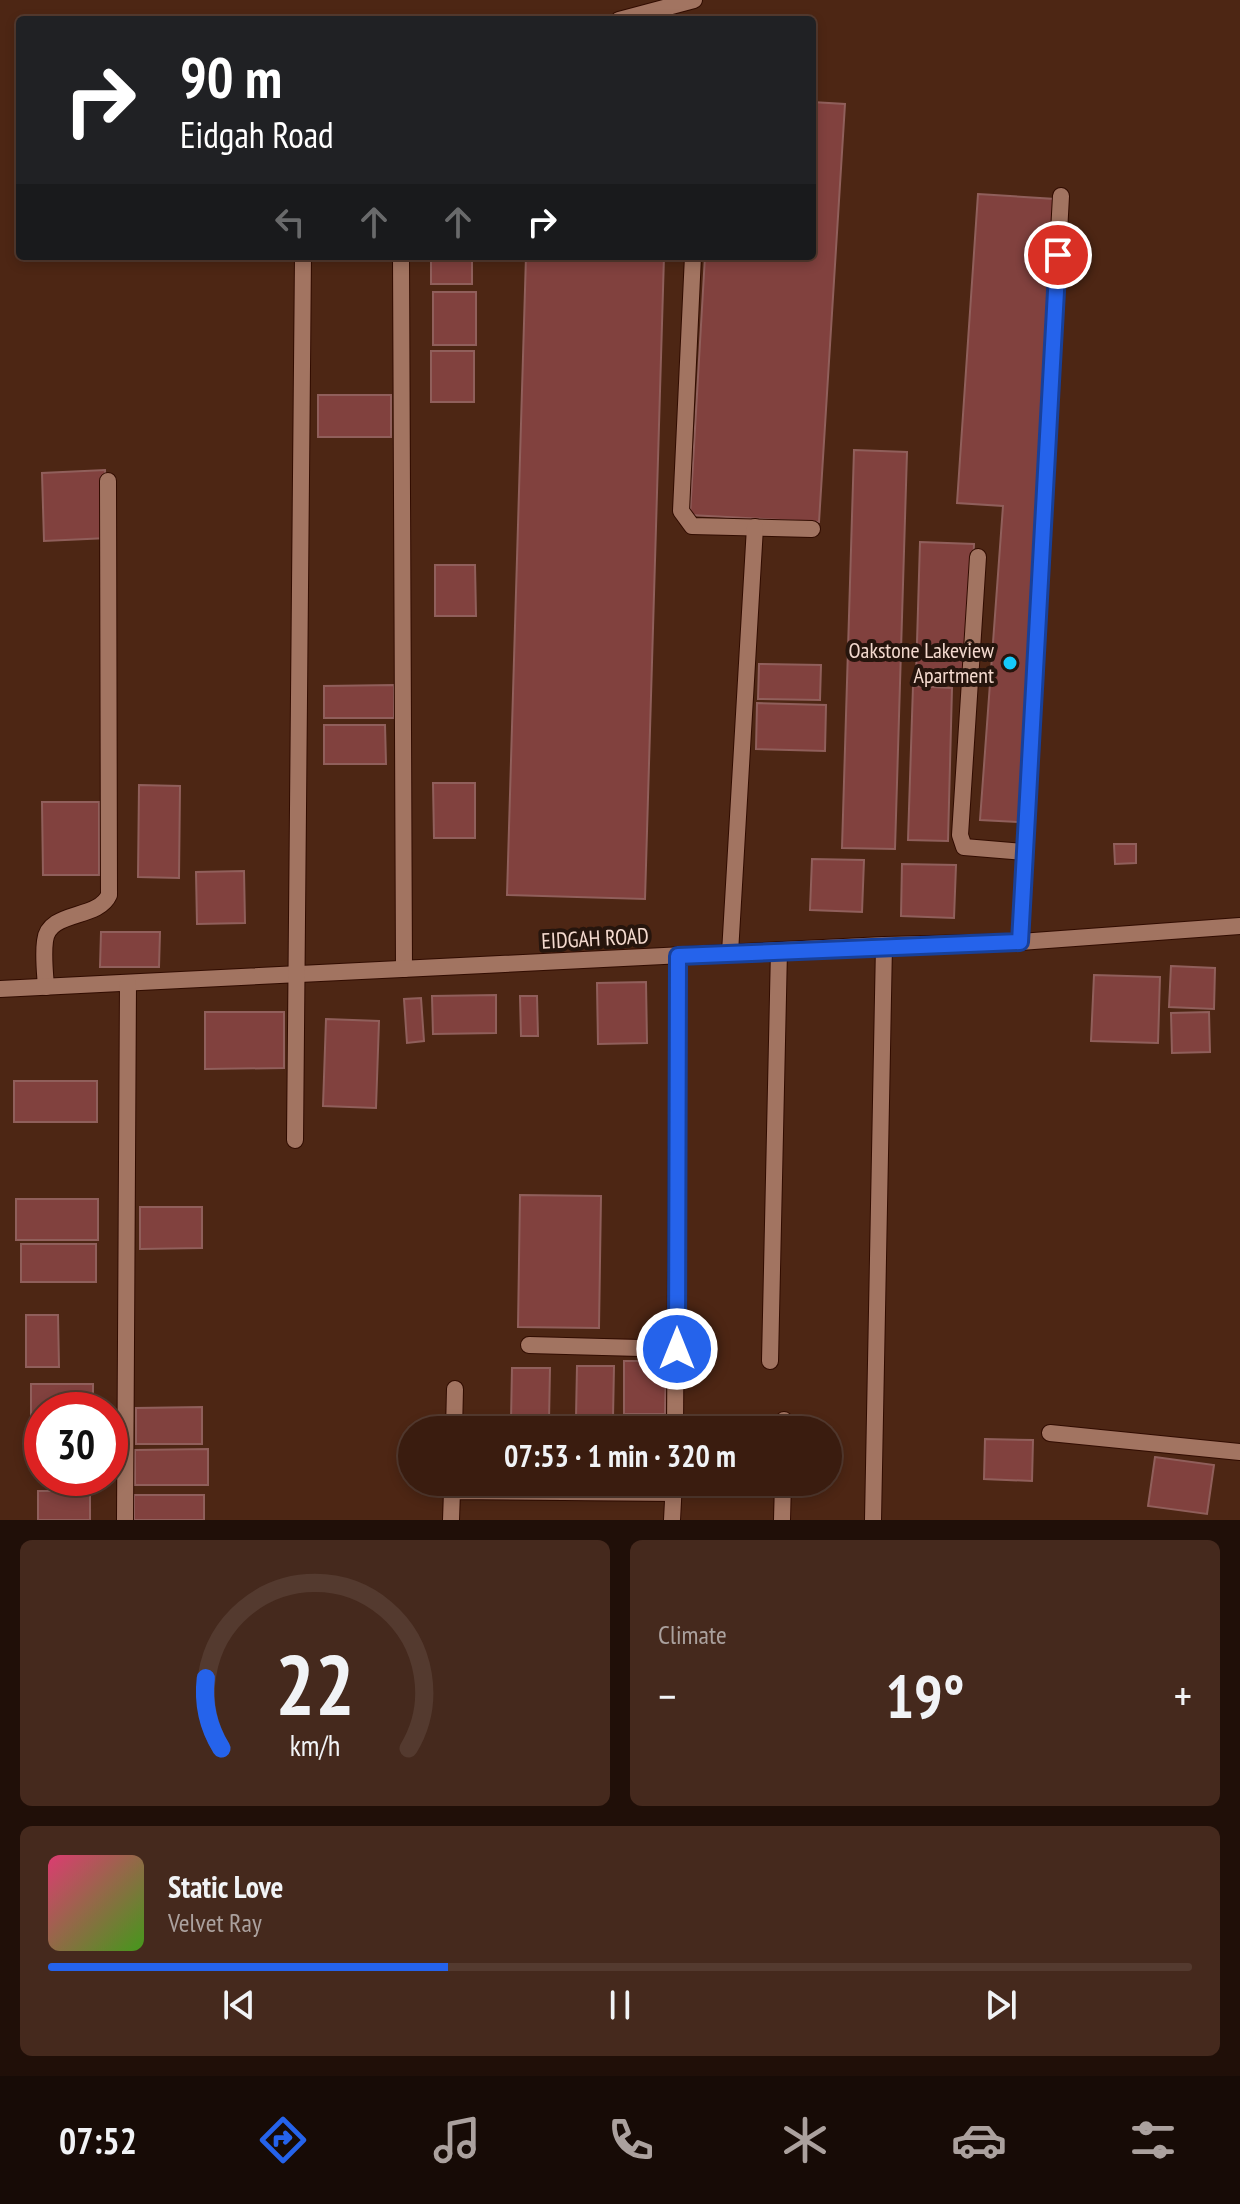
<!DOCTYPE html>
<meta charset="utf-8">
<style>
body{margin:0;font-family:"PT Sans Narrow",sans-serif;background:#45291d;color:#f1f3f6;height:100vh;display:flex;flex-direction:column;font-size:30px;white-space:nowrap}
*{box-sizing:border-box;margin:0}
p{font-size:26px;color:#aba19e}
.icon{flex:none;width:44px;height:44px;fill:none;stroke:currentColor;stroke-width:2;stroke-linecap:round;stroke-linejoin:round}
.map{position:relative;height:1520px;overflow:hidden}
.drawer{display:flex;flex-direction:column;gap:20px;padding:20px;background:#200f08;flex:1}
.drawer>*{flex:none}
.hud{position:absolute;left:16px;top:16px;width:800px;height:244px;border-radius:8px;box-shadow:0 4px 12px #0003,0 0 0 2px #543a2f;background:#202124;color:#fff;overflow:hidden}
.speed{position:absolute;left:24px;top:1392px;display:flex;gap:16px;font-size:40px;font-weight:700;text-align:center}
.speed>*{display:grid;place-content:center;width:104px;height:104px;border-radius:50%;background:#3a1c0f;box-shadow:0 4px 12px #0003,0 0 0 2px #543a2f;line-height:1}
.speed .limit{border:12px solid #d22;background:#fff;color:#111}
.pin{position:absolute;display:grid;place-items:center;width:68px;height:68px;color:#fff;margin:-34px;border:4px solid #fff;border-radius:50%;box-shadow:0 2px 8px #0007}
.me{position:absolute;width:88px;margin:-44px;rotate:0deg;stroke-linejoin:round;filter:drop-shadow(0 0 6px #0008)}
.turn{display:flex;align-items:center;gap:28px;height:168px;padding:0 32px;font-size:36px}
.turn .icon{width:104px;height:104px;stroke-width:2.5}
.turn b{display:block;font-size:56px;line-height:68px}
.lanes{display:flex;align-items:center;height:76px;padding:0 32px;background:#0003;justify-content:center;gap:40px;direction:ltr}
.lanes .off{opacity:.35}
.big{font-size:60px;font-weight:700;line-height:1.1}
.drawer .widget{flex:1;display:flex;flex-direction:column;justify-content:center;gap:12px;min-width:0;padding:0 28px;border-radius:12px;background:#45291d}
.drawer .dial{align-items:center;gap:0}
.dial svg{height:208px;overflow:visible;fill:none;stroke:#543a2f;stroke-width:7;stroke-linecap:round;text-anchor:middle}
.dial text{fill:#f1f3f6;stroke:none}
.song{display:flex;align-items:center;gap:24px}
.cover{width:96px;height:96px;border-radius:12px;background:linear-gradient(135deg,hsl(340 70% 55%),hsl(100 70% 35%))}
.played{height:8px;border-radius:4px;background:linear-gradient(90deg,#2563eb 35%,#543a2f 35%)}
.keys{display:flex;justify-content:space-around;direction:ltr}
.heat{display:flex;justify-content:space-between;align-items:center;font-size:44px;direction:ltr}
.drawer .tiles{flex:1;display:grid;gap:20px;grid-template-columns:1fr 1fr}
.widget:last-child{grid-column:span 2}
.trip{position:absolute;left:398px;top:1416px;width:444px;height:80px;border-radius:40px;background:#3a1c0f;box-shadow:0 4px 12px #0003,0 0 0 2px #543a2f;font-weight:700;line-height:80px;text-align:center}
.tab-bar{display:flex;height:128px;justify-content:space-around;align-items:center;background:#170b06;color:#aba19e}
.tab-bar .icon{width:56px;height:56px}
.tab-bar .on{color:#2563eb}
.tab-bar b{font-size:36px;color:#f1f3f6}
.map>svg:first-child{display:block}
.building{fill:#81413e;stroke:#905f5b;stroke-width:2}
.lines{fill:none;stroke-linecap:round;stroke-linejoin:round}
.minor-casing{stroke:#310c00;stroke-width:18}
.minor{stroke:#a27461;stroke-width:16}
.route-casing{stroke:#184099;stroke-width:20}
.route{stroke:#2563eb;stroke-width:14}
.poi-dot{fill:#16cafb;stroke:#26150d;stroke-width:3}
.labels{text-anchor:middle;stroke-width:8;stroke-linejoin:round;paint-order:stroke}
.poi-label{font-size:22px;fill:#f4dacf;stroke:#26150d;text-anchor:end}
.street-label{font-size:22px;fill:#f4dacf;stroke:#26150d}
</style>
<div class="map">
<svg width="1240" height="1520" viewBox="0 0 1240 1520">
<rect width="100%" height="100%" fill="#4d2614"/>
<!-- building -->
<g class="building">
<polygon points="812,102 845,104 819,522 690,515 705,256 812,256"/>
<polygon points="978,194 1055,199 1020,822 980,820 1003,506 957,503"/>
<rect x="431" y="256" width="41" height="28"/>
<polygon points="526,256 664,256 645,899 507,895"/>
<rect x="433" y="292" width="43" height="53"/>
<rect x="431" y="351" width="43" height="51"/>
<rect x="318" y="395" width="73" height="42"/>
<polygon points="854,450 907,452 895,849 842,848"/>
<polygon points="105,470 108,538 44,541 42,473"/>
<polygon points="920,542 974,544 969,677 916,676"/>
<polygon points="435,565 475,565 476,616 435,616"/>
<polygon points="759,664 821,665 820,700 758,699"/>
<polygon points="394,685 394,718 324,718 324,686"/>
<polygon points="913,686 952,688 948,841 908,840"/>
<polygon points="757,703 826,705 825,751 756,749"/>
<polygon points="324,725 385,725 386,764 324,764"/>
<polygon points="433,783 475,783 475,838 434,838"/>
<polygon points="139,785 180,786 179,878 138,877"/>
<polygon points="42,802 99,802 99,875 43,875"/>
<polygon points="1114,844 1136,844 1136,863 1115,864"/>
<polygon points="812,859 864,860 862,912 810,910"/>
<polygon points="902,864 956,865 954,918 901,916"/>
<polygon points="244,871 245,923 197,924 196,872"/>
<polygon points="101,932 160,932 159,967 100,967"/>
<polygon points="1171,966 1215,968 1214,1009 1169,1007"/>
<polygon points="1094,975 1160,977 1158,1043 1091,1041"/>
<polygon points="646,982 647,1043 598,1044 597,983"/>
<polygon points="496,995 496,1033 433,1034 432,996"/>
<polygon points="520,996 537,996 538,1036 521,1036"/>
<polygon points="421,998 424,1041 407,1043 404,999"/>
<polygon points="205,1012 284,1012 284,1068 205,1069"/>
<polygon points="1209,1012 1210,1052 1172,1053 1171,1013"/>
<polygon points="326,1019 379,1021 376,1108 323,1106"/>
<rect x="14" y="1081" width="83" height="41"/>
<polygon points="520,1195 601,1196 599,1328 518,1327"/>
<rect x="16" y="1199" width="82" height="41"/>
<polygon points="140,1207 202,1207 202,1248 140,1249"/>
<rect x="21" y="1244" width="75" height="38"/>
<polygon points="26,1315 58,1315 59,1367 26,1367"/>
<polygon points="624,1361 666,1361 665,1414 624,1414"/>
<polygon points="577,1366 614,1366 613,1418 576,1418"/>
<polygon points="512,1368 550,1368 549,1421 511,1421"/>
<polygon points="31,1384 93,1384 93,1410 42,1410 42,1446 31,1446"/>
<polygon points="202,1407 202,1444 136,1444 136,1408"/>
<polygon points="615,1423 661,1424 661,1430 615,1430"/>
<polygon points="985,1439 1033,1440 1032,1481 984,1479"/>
<polygon points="208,1449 208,1485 135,1485 135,1450"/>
<polygon points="1155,1457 1214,1465 1207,1514 1148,1506"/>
<rect x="38" y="1491" width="52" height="29"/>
<rect x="134" y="1495" width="70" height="25"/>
</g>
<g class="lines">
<!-- minor casing -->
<g class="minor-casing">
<g id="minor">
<polyline points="619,20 694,0"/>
<polyline points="401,256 404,969"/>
<polyline points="693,256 681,511 692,526 812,529"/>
<polyline points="978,557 960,835 964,847 1025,852"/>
<polyline points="1020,942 1061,196"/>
<polyline points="730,953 755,527"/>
<path d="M46,987C45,972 43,956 45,941C48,910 98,920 109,895L108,481"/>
<polyline points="0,989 884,945 1020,942 1240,926"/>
<polyline points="295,1140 303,256"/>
<polyline points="529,1345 677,1349"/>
<polyline points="770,1361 779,950"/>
<polyline points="454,1430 455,1389"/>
<polyline points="675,1430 678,956"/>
<polyline points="784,1430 784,1420"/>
<polyline points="1050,1433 1240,1452"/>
<polyline points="125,1520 128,983"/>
<polyline points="451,1520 452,1491 674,1493"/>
<polyline points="672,1520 674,1482"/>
<polyline points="782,1520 783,1482"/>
<polyline points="873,1520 884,945"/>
</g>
</g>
<!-- minor -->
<use href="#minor" class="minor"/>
</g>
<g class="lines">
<!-- route casing -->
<g class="route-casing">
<polyline id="route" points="677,1349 678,956 1020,942 1058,255"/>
</g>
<!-- route -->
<use href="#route" class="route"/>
</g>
<!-- markers -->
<circle class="poi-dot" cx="1010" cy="663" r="8"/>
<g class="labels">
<!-- poi labels -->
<g class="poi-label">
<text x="994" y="658">Oakstone Lakeview<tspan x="994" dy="25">Apartment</tspan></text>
</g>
<!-- street labels -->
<g class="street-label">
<text transform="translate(595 938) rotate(-3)" y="8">EIDGAH ROAD</text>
</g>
</g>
</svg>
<div class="speed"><div class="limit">30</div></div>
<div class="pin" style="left:1058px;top:255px;background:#d93025"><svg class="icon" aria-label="arrive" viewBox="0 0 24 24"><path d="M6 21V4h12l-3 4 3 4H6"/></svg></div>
<svg class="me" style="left:677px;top:1349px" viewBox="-20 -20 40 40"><circle r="17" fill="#2563eb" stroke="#fff" stroke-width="3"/><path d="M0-11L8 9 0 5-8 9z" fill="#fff"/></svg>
<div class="trip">07:53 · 1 min · 320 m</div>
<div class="hud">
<div class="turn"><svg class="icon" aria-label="right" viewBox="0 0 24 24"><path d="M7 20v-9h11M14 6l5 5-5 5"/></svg><div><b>90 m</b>Eidgah Road</div></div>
<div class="lanes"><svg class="icon off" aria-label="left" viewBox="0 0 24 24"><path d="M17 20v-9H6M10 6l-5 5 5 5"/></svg><svg class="icon off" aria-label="ahead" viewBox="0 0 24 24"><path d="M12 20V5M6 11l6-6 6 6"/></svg><svg class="icon off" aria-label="ahead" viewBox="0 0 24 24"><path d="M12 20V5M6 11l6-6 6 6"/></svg><svg class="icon" aria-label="right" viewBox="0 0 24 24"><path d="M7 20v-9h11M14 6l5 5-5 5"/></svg></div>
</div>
</div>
<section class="drawer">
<div class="tiles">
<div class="widget dial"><svg viewBox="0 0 100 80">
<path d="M14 69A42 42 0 1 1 86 69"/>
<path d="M14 69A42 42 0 0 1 8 42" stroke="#2563eb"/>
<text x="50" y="56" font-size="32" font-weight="700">22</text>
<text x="50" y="72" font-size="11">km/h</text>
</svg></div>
<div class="widget"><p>Climate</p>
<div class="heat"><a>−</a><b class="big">19°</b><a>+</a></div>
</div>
<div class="widget">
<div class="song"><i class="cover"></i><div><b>Static Love</b><p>Velvet Ray</p></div></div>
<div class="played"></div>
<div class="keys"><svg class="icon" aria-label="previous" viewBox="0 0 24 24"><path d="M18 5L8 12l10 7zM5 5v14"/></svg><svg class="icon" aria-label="pause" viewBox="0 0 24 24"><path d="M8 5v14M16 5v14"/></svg><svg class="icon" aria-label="next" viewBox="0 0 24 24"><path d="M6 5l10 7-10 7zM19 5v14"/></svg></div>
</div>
</div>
</section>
<nav class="tab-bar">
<b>07:52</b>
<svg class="icon on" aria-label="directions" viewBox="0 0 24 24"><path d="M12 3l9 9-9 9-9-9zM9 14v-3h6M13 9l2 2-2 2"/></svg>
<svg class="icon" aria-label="music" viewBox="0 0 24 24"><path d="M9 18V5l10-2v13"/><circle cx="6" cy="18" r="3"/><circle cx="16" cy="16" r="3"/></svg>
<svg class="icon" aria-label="phone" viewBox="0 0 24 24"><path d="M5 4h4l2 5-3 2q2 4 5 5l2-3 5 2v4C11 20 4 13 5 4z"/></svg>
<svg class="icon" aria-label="climate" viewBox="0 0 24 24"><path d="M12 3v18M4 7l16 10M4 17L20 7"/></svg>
<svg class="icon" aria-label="car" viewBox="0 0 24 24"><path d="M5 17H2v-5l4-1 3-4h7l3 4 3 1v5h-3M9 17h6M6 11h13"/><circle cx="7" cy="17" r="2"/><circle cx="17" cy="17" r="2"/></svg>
<svg class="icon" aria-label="filters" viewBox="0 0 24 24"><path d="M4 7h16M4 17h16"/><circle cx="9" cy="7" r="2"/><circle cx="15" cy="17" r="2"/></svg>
</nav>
